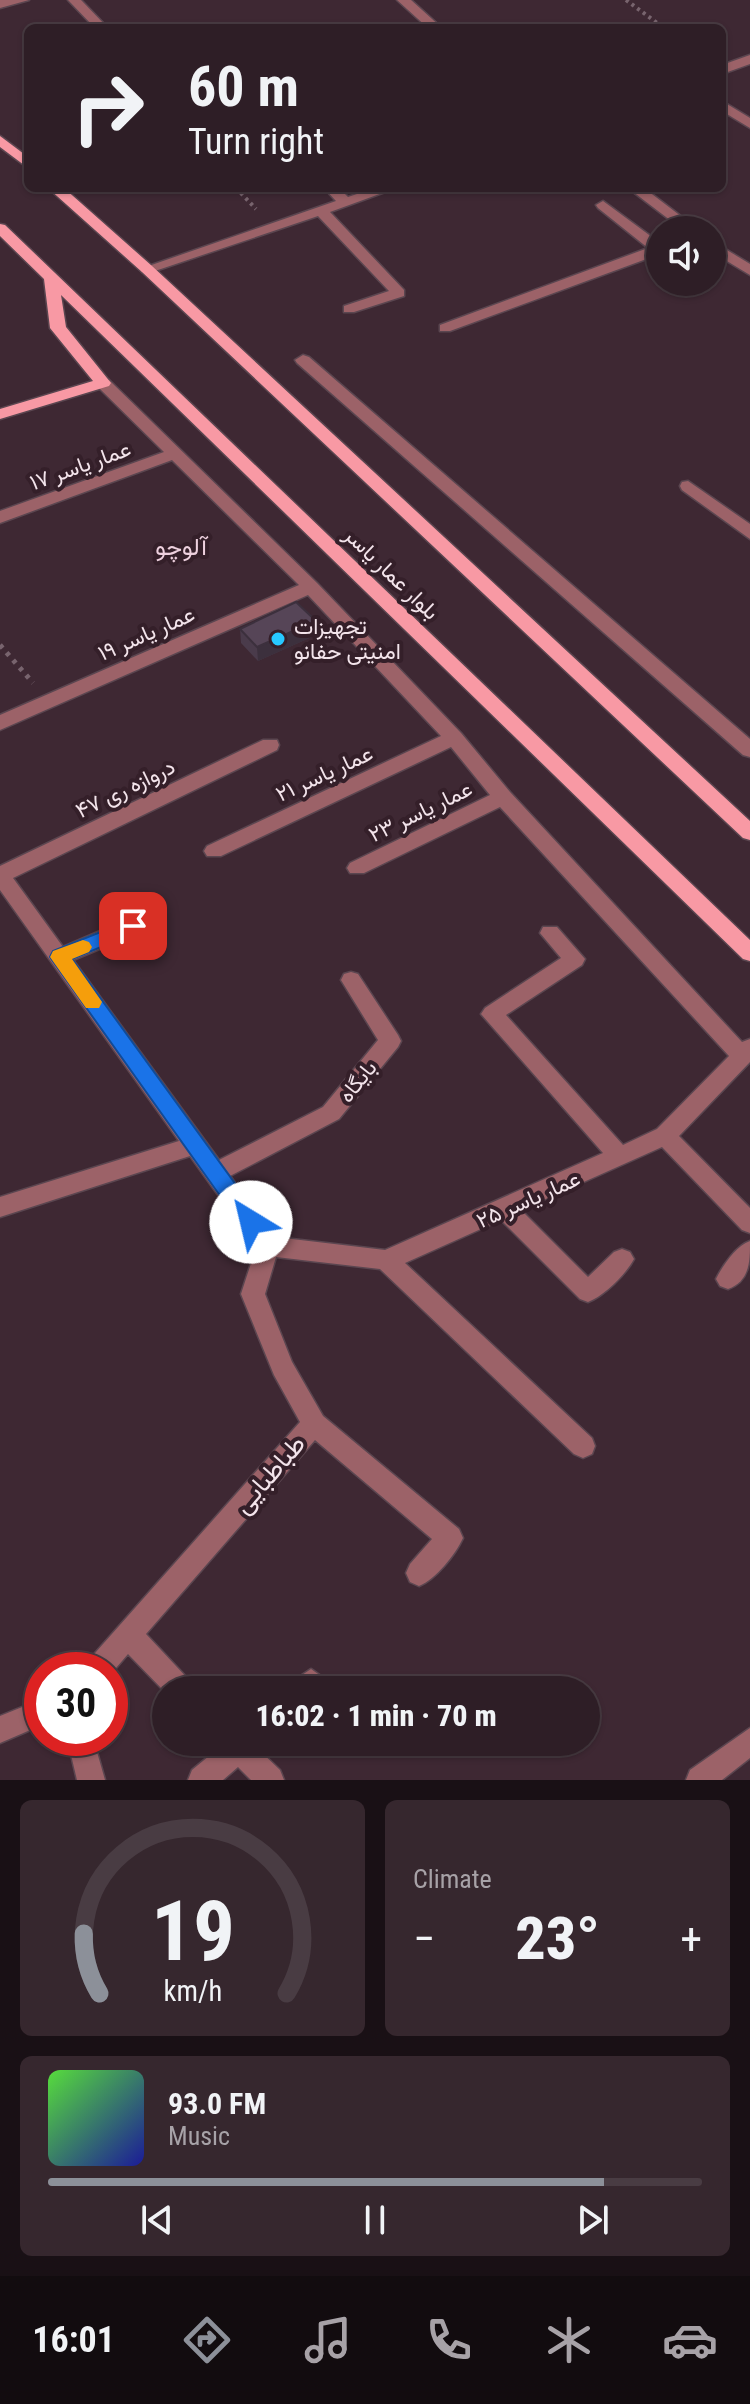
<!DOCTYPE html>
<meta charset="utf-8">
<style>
body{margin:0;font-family:"Roboto Condensed",Vazirmatn,sans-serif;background:#36272e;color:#f1f3f6;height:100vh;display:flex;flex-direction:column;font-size:30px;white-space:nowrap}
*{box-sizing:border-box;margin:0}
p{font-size:26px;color:#a7a2a7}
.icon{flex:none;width:44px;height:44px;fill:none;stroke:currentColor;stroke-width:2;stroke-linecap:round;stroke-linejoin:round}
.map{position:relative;height:1780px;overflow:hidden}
.details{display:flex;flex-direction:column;gap:20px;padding:20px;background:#191015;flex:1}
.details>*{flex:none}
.hud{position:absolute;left:24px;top:24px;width:702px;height:168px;border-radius:12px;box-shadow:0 2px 6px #0004,0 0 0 2px #493c43;background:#2e1e26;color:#f1f3f6;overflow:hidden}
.buttons{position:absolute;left:646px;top:216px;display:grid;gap:16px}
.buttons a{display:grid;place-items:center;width:80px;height:80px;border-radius:50%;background:#2e1e26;box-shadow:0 2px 6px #0004,0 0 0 2px #493c43;font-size:40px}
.speed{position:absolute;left:24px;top:1652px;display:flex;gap:16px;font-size:40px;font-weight:700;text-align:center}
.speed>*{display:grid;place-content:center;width:104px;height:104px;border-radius:50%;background:#2e1e26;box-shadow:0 2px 6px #0004,0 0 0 2px #493c43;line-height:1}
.speed .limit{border:12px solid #d22;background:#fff;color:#111}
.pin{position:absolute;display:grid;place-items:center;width:68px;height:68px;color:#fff;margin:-34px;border-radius:16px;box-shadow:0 4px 12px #0006}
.me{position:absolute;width:88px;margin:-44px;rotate:324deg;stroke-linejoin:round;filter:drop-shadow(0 0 6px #0008)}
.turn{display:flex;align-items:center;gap:28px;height:168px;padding:0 32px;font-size:36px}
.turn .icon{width:104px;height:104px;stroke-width:2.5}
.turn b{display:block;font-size:56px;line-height:68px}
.big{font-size:60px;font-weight:800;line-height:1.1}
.details .card{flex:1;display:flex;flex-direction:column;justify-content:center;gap:12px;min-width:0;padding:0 28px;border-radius:12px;background:#36272e}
.details .dial{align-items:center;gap:0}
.dial svg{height:208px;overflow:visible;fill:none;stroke:#493c43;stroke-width:7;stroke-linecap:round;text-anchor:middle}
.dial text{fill:#f1f3f6;stroke:none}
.song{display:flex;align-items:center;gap:24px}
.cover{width:96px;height:96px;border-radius:12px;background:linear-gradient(135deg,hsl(110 70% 55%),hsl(240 70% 35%))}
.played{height:8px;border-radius:4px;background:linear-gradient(90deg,#8c9099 85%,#493c43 85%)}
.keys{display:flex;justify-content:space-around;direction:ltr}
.heat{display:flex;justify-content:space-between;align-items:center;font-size:44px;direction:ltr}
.details .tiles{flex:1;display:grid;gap:20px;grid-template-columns:1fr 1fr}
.card:last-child{grid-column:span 2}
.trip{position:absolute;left:152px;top:1676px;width:448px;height:80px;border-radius:40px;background:#2e1e26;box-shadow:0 2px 6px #0004,0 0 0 2px #493c43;font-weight:800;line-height:80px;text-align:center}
.tabs{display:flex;height:128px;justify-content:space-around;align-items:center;background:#120c0f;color:#a7a2a7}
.tabs .icon{width:56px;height:56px}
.tabs .current{color:#8c9099}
.tabs b{font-size:36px;color:#f1f3f6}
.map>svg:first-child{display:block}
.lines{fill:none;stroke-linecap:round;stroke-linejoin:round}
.minor-casing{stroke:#5b4650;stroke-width:3}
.major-casing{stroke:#5b4650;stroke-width:3}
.path-far1{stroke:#78646e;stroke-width:4;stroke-dasharray:3 4;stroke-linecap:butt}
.path{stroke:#78646e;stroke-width:5;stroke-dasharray:4 6;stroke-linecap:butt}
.minor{fill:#9c6268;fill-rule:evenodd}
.major{fill:#f899a4;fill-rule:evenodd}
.wall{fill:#4a3b4b}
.shaded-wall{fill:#3c303d}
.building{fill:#564557;stroke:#3c303d;stroke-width:2}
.route{fill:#1a73e8;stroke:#114b97;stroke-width:2}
.slow{fill:#f59e0b}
.poi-dot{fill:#27c8ff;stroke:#341f29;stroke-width:3}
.labels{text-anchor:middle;stroke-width:8;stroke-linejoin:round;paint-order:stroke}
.street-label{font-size:22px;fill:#f3e4eb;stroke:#341f29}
.poi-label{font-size:22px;fill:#f3e4eb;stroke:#341f29;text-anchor:start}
.neighbourhood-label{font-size:24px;fill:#eed1df;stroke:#341f29}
.near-street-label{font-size:26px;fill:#f3e4eb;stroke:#341f29}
</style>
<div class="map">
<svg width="750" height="1780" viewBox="0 0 750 1780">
<rect width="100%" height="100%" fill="#3e2833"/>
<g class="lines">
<!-- minor casing -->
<g class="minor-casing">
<g id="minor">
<polygon points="0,0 29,0 0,8"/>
<polygon points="68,0 81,0 108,28 95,28"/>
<polygon points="397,0 411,0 442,28 428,28"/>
<polygon points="750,55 750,64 722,74 722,65"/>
<polygon points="722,101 750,118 750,128 722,111"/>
<polygon points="324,188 339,188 348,197 375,188 396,188 330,212 404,290 404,296 354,312 344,312 344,306 389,291 318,216 152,272 142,272 140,269 336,201"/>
<polygon points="628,188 644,188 699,230 683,230"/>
<polygon points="603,201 660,243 660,254 450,331 440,331 440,325 648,248 598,208 596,205"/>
<polygon points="712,241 750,264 750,275 712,252"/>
<polygon points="303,355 309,357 750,739 750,757 743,755 297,363 295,360"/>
<path d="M103,378L109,380L317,583L461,733L510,792L742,1042L750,1039V1062L679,1136L750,1208V1233L742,1230L662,1147L521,1210L588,1277L614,1252L622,1249L630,1252L634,1259C626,1274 604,1296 588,1302L580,1299L501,1220L405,1263L592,1438L595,1446L592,1454L583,1458L574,1454L380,1269L276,1257L265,1294L292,1362L323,1416L459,1529L463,1538C455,1555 436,1579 419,1586L410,1582L406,1573L410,1564L432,1539L315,1440L146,1634L190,1681L194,1690H166V1693L128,1654L110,1675V1670H84L88,1661L300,1422L274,1375L241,1294L256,1248L190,1156L0,1217V1197L179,1141L0,890V866L263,740H277L279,745L277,750L13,878L63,947L126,920H140L143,926L140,932L73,960L219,1160L323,1107L378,1040L341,980L344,974L351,972L358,974L398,1035L401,1041L398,1047L339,1119L230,1176L275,1237L385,1250L603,1153L481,1014L485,1008L561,958L540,933L543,927H557L585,959L582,965L506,1015L623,1145L657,1129L729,1056L500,807L364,873H350L347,868L350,863L490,795L451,747L221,856H207L204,851L207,846L441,736L308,595L0,730V715L299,585L172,460L0,523V511L164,452L97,386L95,383Z"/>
<polygon points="688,481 750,524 750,539 682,490 680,486 682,482"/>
<path d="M750,1241C750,1261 750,1281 728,1289L720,1286L716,1279C723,1265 736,1246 750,1241Z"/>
<polygon points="311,1669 328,1681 332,1690 289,1690 293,1681"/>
<polygon points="42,1699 42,1725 0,1743 0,1716"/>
<polygon points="750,1728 750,1758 722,1780 686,1780 690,1770"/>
<polygon points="67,1738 93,1738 105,1780 77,1780"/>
<polygon points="219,1742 260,1742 258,1749 280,1770 284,1780 251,1780 238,1767 223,1780 188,1780 192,1770 220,1747"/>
</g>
</g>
<!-- major casing -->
<g class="major-casing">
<g id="major">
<polygon points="0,136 28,157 28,168 0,147"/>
<polygon points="48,188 64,188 152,266 750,821 750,840 743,838 142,272"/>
<polygon points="0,224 5,225 750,940 750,961 743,959 61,295 66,327 111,383 109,386 0,419 0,409 93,381 50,328 44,279 0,236"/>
</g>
</g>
<!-- path-far1 -->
<g class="path-far1">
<polyline points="626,0 664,28"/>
<polyline points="236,188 256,209"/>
</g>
<!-- path -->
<polyline class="path" points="0,645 33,683"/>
<!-- minor -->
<use href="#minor" class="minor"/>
<!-- major -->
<use href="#major" class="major"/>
</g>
<!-- wall -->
<polygon class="wall" points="240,629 316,635 258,661 241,643"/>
<!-- shaded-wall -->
<polygon class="shaded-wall" points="316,621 316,635 258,661 257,647"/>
<!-- building -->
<polygon class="building" points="296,602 316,621 257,647 240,629"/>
<!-- route -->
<polygon class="route" points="133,919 142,926 140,931 72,959 258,1215 261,1222 258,1228 251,1231 243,1228 50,957 53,951"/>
<!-- slow -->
<polygon class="slow" points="83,940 89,942 92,947 89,952 72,959 102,1002 99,1008 86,1008 50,957 53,951"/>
<!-- markers -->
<circle class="poi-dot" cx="278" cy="639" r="8"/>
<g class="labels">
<!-- street labels -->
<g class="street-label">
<text transform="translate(80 465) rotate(-20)" y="8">عمار یاسر ۱۷</text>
<text transform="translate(392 573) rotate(44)" y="8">بلوار عمار یاسر</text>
<text transform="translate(146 633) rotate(-24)" y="8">عمار یاسر ۱۹</text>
<text transform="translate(324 773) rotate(-25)" y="8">عمار یاسر ۲۱</text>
<text transform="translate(125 788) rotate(-26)" y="8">دروازه ری ۴۷</text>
<text transform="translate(420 811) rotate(-26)" y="8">عمار یاسر ۲۳</text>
<text transform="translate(357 1081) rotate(-51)" y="8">بایگاه</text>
<text transform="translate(528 1199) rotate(-24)" y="8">عمار یاسر ۲۵</text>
</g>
<!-- poi labels -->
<g class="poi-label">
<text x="294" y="634">تجهیزات<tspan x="294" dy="25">امنیتی حفانو</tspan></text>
</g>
<!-- neighbourhood labels -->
<g class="neighbourhood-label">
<text x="181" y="555">آلوچو</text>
</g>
<!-- near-street labels -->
<g class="near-street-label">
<text transform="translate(269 1474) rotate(-49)" y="9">طباطبایی</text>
</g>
</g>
</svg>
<div class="buttons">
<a><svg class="icon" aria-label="sound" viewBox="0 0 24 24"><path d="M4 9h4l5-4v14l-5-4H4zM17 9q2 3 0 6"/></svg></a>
</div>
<div class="speed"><div class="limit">30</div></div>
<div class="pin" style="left:133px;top:926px;background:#d93025"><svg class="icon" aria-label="arrive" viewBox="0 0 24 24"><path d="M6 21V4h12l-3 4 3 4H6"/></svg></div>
<svg class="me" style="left:251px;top:1222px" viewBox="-20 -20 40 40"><circle r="19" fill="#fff"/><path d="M0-13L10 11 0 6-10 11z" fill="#1a73e8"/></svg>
<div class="trip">16:02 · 1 min · 70 m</div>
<div class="hud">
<div class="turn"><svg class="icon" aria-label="right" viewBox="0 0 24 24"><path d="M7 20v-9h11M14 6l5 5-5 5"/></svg><div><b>60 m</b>Turn right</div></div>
</div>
</div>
<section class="details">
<div class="tiles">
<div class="card dial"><svg viewBox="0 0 100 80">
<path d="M14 69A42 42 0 1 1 86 69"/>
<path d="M14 69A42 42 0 0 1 8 46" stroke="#8c9099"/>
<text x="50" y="56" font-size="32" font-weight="700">19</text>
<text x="50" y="72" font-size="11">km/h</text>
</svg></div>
<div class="card"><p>Climate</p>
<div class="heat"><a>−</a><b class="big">23°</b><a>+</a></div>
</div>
<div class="card">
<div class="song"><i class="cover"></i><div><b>93.0 FM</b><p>Music</p></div></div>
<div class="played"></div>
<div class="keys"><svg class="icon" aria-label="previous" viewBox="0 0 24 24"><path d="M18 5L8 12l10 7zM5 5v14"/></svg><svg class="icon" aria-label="pause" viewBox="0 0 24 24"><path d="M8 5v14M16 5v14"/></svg><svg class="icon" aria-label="next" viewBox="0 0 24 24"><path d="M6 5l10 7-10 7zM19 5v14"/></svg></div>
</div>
</div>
</section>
<nav class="tabs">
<b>16:01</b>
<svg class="icon current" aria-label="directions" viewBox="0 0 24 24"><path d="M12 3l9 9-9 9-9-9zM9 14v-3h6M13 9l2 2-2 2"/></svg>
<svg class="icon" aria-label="music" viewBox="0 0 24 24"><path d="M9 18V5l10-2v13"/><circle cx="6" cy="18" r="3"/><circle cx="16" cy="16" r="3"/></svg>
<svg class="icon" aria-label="phone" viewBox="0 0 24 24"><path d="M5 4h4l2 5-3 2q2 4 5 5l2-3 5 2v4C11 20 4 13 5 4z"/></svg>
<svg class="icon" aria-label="climate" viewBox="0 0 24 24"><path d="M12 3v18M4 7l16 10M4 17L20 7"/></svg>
<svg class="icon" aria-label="car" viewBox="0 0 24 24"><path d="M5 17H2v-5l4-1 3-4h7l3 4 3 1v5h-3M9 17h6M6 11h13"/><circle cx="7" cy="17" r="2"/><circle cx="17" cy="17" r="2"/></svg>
</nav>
